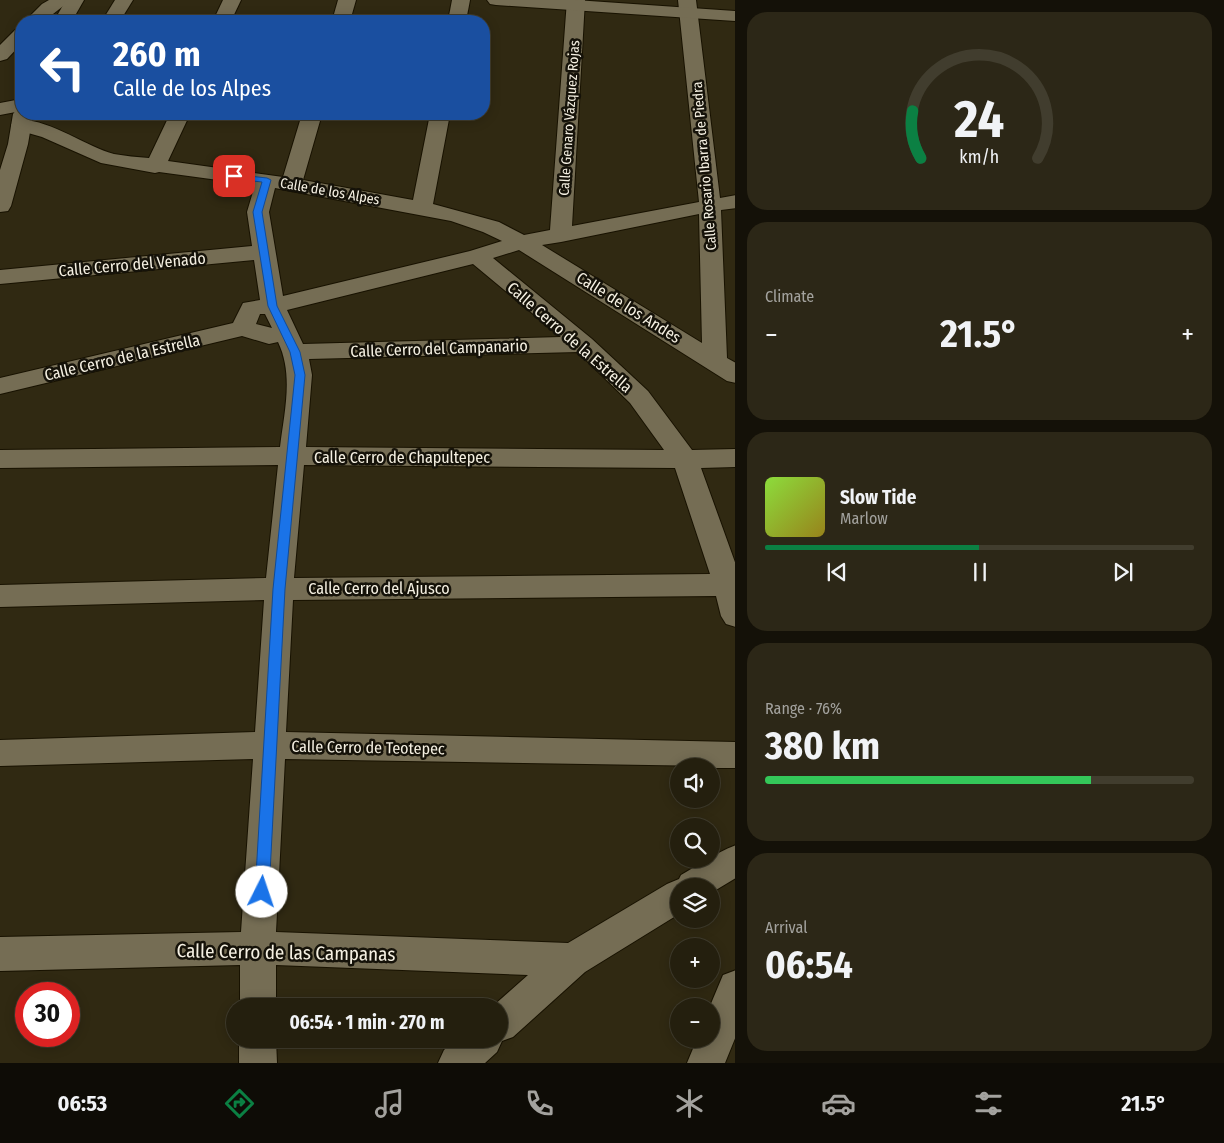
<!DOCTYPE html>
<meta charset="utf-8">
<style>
body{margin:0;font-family:"Fira Sans Condensed",sans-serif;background:#2c2717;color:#f1f3f6;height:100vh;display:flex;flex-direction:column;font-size:19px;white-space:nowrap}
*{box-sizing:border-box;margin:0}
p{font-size:16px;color:#a3a29e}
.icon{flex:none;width:28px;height:28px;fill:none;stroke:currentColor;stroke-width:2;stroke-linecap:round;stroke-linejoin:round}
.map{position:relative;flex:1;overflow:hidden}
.drawer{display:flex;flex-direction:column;gap:12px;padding:12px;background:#141108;width:489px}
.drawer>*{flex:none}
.hud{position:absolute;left:15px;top:15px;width:475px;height:105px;border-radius:20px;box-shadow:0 2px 12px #0003,0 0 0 1px #413d2e;background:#1a4fa0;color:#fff;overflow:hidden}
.fabs{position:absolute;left:670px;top:758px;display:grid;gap:10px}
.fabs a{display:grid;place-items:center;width:50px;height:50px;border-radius:50%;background:#241f0e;box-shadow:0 2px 12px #0003,0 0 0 1px #413d2e;font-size:25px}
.speed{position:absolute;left:15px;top:982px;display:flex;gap:10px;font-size:25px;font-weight:700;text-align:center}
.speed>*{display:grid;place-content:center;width:65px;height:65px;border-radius:50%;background:#241f0e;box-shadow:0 2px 12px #0003,0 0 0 1px #413d2e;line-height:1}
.speed .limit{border:8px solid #d22;background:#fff;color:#111}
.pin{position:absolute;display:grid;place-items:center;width:42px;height:42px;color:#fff;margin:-21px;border-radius:10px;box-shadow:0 2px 8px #0006}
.me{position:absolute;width:55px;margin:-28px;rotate:4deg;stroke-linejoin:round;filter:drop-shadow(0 0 4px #0008)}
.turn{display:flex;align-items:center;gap:18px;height:105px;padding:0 15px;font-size:22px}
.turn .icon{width:65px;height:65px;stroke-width:2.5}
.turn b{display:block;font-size:35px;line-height:42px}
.big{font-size:38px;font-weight:700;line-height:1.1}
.drawer .tile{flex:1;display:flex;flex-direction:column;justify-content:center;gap:8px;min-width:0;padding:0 18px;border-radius:20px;background:#2c2717}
.drawer .dial{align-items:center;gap:0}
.dial svg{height:130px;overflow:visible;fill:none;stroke:#413d2e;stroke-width:7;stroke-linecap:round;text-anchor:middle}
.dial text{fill:#f1f3f6;stroke:none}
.song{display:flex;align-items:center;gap:15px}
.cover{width:60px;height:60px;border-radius:8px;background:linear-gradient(135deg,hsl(90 70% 55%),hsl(50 70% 35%))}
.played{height:5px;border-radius:2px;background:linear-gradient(90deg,#0b8043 50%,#413d2e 50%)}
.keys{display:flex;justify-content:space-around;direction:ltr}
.heat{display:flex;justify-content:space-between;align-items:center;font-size:28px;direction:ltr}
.charge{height:8px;border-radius:4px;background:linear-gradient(90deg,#34c759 76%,#413d2e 0)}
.trip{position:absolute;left:226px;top:998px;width:282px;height:50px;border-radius:25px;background:#241f0e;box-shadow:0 2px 12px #0003,0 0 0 1px #413d2e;font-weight:700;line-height:50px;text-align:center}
.tab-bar{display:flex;height:80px;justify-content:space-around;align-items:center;background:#0e0c06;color:#a3a29e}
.tab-bar .icon{width:35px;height:35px}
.tab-bar .on{color:#0b8043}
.tab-bar b{font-size:22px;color:#f1f3f6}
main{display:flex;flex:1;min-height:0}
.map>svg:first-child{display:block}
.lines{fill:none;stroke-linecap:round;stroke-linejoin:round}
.street-casing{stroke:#181200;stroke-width:2}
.secondary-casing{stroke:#181200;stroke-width:2}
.street{fill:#756d54;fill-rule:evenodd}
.secondary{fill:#756d54;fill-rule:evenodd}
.route{fill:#1a73e8;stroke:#114b97}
.labels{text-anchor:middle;stroke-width:5;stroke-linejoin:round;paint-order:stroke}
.far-street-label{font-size:14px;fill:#f5f0e2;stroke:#151209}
.street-label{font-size:16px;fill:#f5f0e2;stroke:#151209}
.near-street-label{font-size:19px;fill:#f5f0e2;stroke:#151209}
</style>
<main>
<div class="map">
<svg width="736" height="1063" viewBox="0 0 736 1063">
<rect width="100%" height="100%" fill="#302912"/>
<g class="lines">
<!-- street casing -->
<g class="street-casing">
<g id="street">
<polygon points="49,0 71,0 44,21 25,21 42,4"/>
<polygon points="115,0 133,0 120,21 102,21"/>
<polygon points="223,0 241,0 231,21 213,21"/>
<polygon points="338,0 356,0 350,21 332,21"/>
<polygon points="452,0 470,0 466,21 448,21"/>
<path d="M567,0H585L572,226L699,202L678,0H696L720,198L736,195V208L721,210L727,358L736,363V383L727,381L519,250L493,258L592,339L648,391L692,450L736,449V467L701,468L736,565V627L726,624L721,616L716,596L293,600L286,732L736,742V768H711V766L285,759L276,932L568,943L667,884L679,879L681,875C700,864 715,853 736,845V878L711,893V886H679V914L585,972L513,1037L502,1041L497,1052L485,1063H438L444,1050L456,1039H500V1006H493L528,975L276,965V1006H240V965L0,971V937L241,932L253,759L0,766V740L255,732L264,600L0,607V585L266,578L278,465L0,468V450L280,447C284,413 294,375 278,342L269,344L242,336L0,394V378L233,323L243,303L260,300L254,260L0,284V270L252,246L247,212L255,185L159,172L155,173L101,163L42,137L14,129L11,125L14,121C42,114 86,147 114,154C125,156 137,157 149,158L170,114H190L168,161L283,177L302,114H322L303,180L413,200L430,114H450L433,204L499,222L524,235L550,230ZM275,188L451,221L483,232L502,241L470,251L283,296L269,212ZM699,214L702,343L542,245L561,242ZM473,264L561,337L303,344L287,310ZM260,314H265L272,328L256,324ZM578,352L630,403L664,450L306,447L312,375L309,359ZM304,465L675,468L710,574L294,578Z"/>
<polygon points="21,29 21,44 7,59 0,61 0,45 15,30"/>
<polygon points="21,99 21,111 0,115 0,103"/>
<polygon points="736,970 736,1036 725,1063 687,1063 697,1039 711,1039 710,1006 723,975"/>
<polygon points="239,1039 276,1039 277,1063 239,1063"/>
</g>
</g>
<!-- secondary casing -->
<g class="secondary-casing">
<g id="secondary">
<polygon points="66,0 84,0 72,21 54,21"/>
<polygon points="487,0 575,0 736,11 736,21 496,5 490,4"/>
<polygon points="21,109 21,114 33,114 28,144 11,206 8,211 0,212 0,170 8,144 13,114 16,110"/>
</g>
</g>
<!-- street -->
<use href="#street" class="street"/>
<!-- secondary -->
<use href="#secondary" class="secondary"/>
</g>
<!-- route -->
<polygon class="route" points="231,174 267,178 271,180 262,212 277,306 300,352 305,375 285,589 269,892 267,897 262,899 257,897 255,892 273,589 295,375 290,352 268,306 253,212 262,182 234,179 229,176"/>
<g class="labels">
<!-- far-street labels -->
<g class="far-street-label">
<text transform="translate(569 118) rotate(-86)" y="5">Calle Genaro Vázquez Rojas</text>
<text transform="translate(704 166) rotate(-95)" y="5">Calle Rosario Ibarra de Piedra</text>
<text transform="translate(330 191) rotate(10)" y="5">Calle de los Alpes</text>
</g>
<!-- street labels -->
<g class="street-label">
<text transform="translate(132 264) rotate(-5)" y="6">Calle Cerro del Venado</text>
<text transform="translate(629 307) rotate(32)" y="6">Calle de los Andes</text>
<text transform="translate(570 337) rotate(41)" y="6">Calle Cerro de la Estrella</text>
<text transform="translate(439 348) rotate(-2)" y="6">Calle Cerro del Campanario</text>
<text transform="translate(122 357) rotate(-13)" y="6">Calle Cerro de la Estrella</text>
<text x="402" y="463">Calle Cerro de Chapultepec</text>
<text x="379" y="594">Calle Cerro del Ajusco</text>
<text transform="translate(368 747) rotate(1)" y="6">Calle Cerro de Teotepec</text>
</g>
<!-- near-street labels -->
<g class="near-street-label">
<text transform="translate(286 952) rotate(1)" y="7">Calle Cerro de las Campanas</text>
</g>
</g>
</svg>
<div class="fabs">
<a><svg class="icon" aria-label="sound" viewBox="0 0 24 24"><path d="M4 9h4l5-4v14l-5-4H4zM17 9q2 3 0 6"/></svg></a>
<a><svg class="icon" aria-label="search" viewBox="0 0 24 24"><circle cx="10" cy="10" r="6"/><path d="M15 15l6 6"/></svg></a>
<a><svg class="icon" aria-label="layers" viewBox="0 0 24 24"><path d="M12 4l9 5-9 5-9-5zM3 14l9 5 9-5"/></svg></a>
<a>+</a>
<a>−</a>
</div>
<div class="speed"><div class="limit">30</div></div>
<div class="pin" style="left:234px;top:176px;background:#d93025"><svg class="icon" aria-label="arrive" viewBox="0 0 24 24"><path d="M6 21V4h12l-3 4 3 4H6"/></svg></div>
<svg class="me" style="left:262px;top:892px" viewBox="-20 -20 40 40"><circle r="19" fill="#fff"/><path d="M0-13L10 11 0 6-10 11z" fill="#1a73e8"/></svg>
<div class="trip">06:54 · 1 min · 270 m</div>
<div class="hud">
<div class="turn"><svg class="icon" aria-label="left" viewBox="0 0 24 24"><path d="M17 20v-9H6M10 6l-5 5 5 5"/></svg><div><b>260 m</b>Calle de los Alpes</div></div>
</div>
</div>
<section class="drawer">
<div class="tile dial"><svg viewBox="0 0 100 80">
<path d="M14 69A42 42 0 1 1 86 69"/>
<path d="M14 69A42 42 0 0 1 9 40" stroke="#0b8043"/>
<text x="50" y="56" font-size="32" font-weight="700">24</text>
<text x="50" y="72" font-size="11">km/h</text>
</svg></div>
<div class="tile"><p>Climate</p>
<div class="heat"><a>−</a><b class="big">21.5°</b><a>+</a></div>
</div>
<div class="tile">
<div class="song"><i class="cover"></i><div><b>Slow Tide</b><p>Marlow</p></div></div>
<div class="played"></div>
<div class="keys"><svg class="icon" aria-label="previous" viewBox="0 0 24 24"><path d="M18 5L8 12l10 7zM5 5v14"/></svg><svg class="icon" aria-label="pause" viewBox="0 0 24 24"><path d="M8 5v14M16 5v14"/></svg><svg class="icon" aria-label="next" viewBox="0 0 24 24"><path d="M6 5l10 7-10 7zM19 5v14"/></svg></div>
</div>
<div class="tile"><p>Range · 76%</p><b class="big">380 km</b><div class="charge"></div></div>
<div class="tile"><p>Arrival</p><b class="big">06:54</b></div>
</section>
</main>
<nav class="tab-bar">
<b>06:53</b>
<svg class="icon on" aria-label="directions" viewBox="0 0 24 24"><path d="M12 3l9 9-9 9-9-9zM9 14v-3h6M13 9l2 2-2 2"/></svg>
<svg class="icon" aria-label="music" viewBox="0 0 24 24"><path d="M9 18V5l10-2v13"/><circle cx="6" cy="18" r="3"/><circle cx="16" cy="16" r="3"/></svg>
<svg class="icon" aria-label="phone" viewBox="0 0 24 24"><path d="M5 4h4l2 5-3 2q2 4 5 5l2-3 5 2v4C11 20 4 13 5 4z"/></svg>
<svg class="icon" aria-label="climate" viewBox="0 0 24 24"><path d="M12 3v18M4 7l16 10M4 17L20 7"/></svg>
<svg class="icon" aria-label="car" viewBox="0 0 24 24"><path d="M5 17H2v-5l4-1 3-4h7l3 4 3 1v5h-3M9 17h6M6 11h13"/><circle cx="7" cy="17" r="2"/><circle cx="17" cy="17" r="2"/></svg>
<svg class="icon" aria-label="filters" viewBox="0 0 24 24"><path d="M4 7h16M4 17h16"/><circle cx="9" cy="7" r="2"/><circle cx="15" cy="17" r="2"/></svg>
<b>21.5°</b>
</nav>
